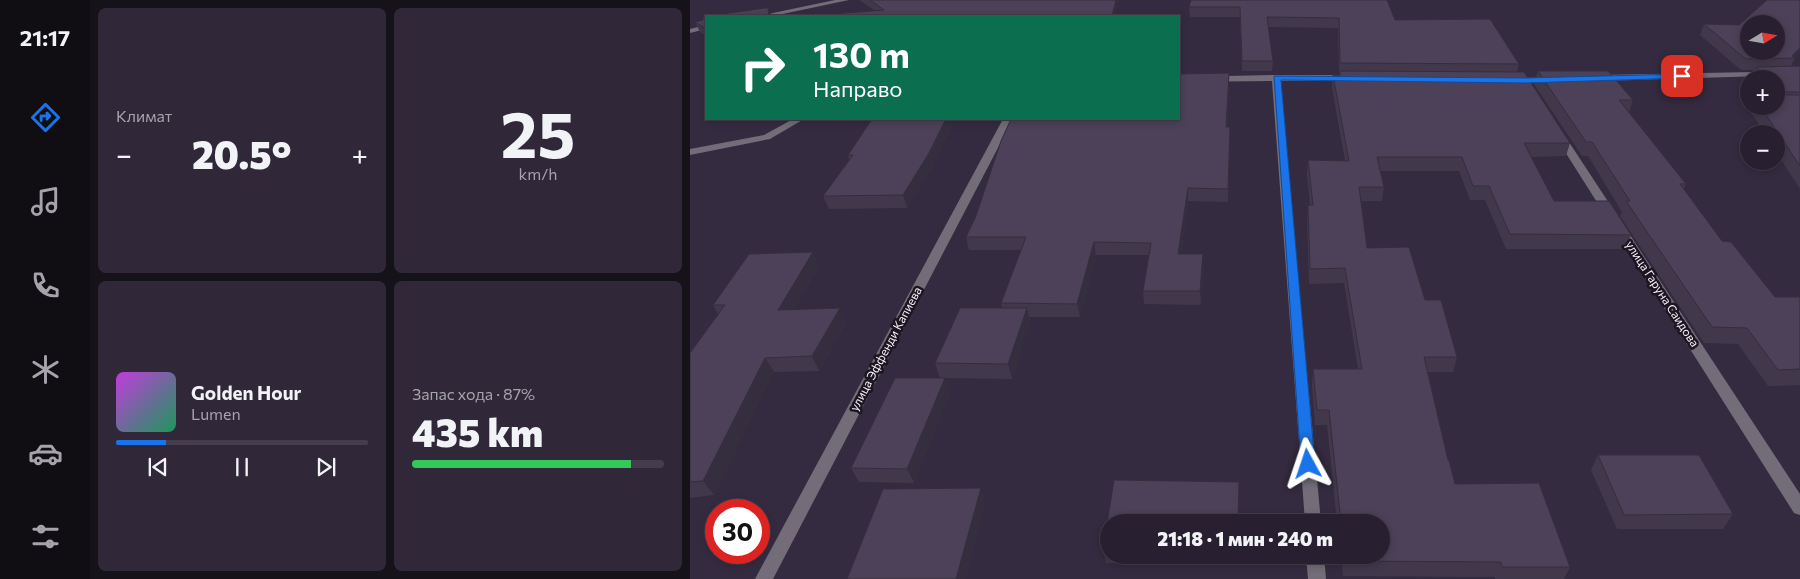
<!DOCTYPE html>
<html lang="ru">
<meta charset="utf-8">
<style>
body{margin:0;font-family:Commissioner,sans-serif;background:#302838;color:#f1f3f6;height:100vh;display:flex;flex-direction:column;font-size:19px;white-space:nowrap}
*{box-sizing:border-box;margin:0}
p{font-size:16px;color:#a5a3ab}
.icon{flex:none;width:28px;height:28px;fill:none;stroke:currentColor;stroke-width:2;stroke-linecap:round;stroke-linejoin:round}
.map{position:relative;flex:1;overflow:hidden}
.panel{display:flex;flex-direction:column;gap:8px;padding:8px;background:#16121a;width:600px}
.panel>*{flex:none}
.guide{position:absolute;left:15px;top:15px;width:475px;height:105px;border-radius:0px;box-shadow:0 2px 8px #0003,0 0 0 1px #443e4c;background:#0b6e4f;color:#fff;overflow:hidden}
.needle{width:32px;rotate:79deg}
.fabs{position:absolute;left:1050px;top:15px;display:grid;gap:10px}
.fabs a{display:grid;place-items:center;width:45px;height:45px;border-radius:50%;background:#282030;box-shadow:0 2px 8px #0003,0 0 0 1px #443e4c;font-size:25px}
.speed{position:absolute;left:15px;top:499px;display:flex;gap:10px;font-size:25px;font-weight:700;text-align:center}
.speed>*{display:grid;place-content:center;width:65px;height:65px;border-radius:50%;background:#282030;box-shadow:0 2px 8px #0003,0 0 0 1px #443e4c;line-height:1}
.speed .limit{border:8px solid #d22;background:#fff;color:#111}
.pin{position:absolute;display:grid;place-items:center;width:42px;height:42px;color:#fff;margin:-21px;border-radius:10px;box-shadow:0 2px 8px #0006}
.me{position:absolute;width:55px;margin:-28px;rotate:355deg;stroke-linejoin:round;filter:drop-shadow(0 0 4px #0008)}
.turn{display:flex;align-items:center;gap:18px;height:105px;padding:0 25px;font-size:22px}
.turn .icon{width:65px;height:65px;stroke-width:2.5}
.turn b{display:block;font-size:35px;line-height:42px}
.big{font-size:38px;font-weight:800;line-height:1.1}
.panel .card{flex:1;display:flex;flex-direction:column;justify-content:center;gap:8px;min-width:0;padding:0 18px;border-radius:8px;background:#302838}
.panel .dial{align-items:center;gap:0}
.dial b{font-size:65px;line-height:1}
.song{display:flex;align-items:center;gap:15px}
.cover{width:60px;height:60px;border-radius:8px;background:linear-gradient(135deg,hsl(290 70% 55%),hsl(150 70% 35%))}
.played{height:5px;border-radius:2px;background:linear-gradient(90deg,#1a73e8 20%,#443e4c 20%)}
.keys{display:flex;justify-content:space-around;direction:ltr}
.heat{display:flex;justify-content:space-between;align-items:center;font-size:28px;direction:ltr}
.charge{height:8px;border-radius:4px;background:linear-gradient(90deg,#34c759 87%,#443e4c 0)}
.panel .tiles{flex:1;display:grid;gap:8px;grid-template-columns:repeat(2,1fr)}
.trip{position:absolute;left:410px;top:514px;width:290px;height:50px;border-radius:25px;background:#282030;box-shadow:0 2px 8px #0003,0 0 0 1px #443e4c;font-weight:800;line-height:50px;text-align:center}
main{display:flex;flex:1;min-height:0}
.menu{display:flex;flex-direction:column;width:90px;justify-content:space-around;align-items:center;background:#100d13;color:#a5a3ab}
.menu .icon{width:35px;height:35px}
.menu .current{color:#1a73e8}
.menu b{font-size:22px;color:#f1f3f6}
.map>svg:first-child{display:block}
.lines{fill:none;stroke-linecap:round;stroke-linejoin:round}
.street{fill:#726d78;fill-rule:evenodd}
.wall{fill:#41384c}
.shaded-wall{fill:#352e3e}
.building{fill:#4c4158;stroke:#352e3e;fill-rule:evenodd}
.route{fill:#1a73e8;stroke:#114b97}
.labels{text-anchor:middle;stroke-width:5;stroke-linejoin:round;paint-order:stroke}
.street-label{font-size:12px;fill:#f6effe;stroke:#1b1620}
</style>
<main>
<nav class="menu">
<b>21:17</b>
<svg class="icon current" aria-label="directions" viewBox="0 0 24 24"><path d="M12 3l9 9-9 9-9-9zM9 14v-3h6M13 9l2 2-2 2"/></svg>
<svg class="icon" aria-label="music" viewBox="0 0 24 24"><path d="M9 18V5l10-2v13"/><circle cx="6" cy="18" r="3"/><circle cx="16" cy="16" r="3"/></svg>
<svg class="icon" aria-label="phone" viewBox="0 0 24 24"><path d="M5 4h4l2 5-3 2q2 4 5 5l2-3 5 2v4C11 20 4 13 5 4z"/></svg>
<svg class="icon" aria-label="climate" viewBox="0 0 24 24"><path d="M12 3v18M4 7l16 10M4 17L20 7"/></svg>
<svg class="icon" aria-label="car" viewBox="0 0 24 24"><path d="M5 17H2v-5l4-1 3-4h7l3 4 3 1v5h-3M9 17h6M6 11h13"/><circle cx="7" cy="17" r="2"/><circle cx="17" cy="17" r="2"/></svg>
<svg class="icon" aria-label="filters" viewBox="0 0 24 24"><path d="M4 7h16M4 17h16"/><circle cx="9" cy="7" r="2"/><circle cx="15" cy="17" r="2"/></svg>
</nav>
<section class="panel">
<div class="tiles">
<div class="card"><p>Климат</p>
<div class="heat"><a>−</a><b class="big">20.5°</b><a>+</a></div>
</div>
<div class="card dial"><b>25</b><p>km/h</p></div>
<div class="card">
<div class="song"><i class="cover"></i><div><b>Golden Hour</b><p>Lumen</p></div></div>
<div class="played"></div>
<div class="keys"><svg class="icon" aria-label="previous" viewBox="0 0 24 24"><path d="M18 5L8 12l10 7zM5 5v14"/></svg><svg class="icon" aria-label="pause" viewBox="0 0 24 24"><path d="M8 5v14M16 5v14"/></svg><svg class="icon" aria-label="next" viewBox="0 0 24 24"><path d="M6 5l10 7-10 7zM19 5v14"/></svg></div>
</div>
<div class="card"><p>Запас хода · 87%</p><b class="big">435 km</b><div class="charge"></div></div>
</div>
</section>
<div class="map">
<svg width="1110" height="579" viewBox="0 0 1110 579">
<rect width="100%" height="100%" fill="#352b40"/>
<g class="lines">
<!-- street -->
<g class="street">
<polygon points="145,0 159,0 83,16 69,16"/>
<polygon points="16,25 16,29 0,33 0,29"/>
<polygon points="1110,71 1110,75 909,81 905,78 909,75"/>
<polygon points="586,75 659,75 663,78 659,81 590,81 631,522 615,522 582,81 489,82 489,77"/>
<polygon points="103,119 114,119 80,139 0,155 0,149 74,135"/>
<polygon points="313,119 323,119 83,579 65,579"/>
<polygon points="870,133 875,136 1110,494 1110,515 1104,513 865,136"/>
<polygon points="616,555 634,555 636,579 618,579"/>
</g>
</g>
<!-- wall -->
<g class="wall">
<polygon points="169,0 429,0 425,16 184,10"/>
<polygon points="501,0 705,20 829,64 827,72 880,143 876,156 841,157 864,201 941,235 935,249 816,249 795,200 780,200 769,171 690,171 694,187 692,201 671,201 677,248 735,300 767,357 763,372 738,372 758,460 765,484 880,567 874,579 805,579 805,577 653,576 651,555 691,555 691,522 647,522 637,425 625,425 622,385 623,369 668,369 654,283 619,284 617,220 618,205 620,205 617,174 618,160 655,161 642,88 643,75 650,75 650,74 649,74 648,28 578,27 583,61 582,71 552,71 550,17 500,17 499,7"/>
<polygon points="1110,0 1110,53 1104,60 1101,66 1110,66 1110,189 1086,152 1086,134 1075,134 1059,109 1061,106 1086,106 1086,79 1061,79 1060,78 1064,70 1051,70 1010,35 1014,24 1049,25"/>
<polygon points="16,16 16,36 10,32 5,22 13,20"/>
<polygon points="848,71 943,100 939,112 996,184 994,189 1032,241 1085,297 1110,297 1110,385 1078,386 1048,344 1014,343 930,216 932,212 898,156 892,156 844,84"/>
<polygon points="539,73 539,84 537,127 540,127 538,202 498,201 491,254 514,267 511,305 454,304 453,291 459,255 406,255 390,317 339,317 340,323 322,379 250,378 245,363 312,308 311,303 331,250 279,250 276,237 286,216"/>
<polygon points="182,119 265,119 243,165 217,208 139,209 133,196 159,160 158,155"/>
<polygon points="130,266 104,309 156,322 129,371 84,372 24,495 0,498 0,353 28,314 23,305"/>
<polygon points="260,392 224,483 169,482 161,468"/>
<polygon points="908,455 1043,514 1033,529 927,529 901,470"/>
<polygon points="424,480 549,482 548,522 419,522 419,555 547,555 547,565 416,563 413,549"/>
</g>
<!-- shaded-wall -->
<g class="shaded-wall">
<polygon points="426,0 429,0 425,16 422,16"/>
<polygon points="78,8 82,16 79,16"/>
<polygon points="1110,48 1110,53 1104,60 1105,58 1102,56"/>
<polygon points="539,73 539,84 536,139 536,127"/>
<polygon points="256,119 265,119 243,165 217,208 213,195"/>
<polygon points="540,127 540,139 538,202 538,189"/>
<polygon points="498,188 498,201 489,267 488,254"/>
<polygon points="404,242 406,255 390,317 387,304"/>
<polygon points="123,252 130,266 95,324 88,310"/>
<polygon points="513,254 514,267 511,305 510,291"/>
<polygon points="150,308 156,322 129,371 122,356"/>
<polygon points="337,308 340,323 322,379 318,364"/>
<polygon points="75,358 84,372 24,495 13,481"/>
<polygon points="255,378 260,392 224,483 217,469"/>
<polygon points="291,488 296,502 276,579 266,579"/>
</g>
<!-- building -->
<g class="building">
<polygon points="180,0 426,0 422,16 116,16 194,10"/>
<polygon points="501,0 697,0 705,20 800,19 829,64 650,63 649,18 577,17 583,61 552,61 550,7 499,7"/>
<path d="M1077,0H1110V48L1102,56L1105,58L1056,59L1014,24L1049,25ZM1059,24H1086V51H1059Z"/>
<polygon points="75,8 78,8 79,16 17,16"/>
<polygon points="16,16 16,29 5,22 13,20 13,17"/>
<polygon points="1110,66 1110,92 1097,92 1086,84 1086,79 1080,79 1066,67"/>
<polygon points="650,71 834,72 880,143 834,143 864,201 919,201 941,235 820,234 799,186 783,186 772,157 687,157 694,187 669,187 677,248 719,247 735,300 751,300 767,357 734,357 758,460 759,460 765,484 849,483 880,567 812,567 811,562 656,561 655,555 691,555 691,522 651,522 639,410 627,410 623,369 672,369 655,268 620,269 618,205 623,205 618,160 659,161 643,75 650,75"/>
<polygon points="848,71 918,71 943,100 929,100 996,184 990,184 1032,241 1041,242 1085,297 1110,297 1110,369 1088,370 1057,328 1022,327 936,201 940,201 902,142 896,142"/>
<polygon points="539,73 536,127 540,127 538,189 498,188 488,254 513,254 510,291 453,291 461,243 404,242 387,304 311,303 336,237 276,237 286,216 311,141 321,119 489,119 489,74"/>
<polygon points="1086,95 1110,95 1110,166 1070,106 1086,106"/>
<polygon points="182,119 256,119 239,153 213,195 133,196 163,155 158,155"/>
<polygon points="123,252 88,310 150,308 122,356 75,358 13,481 0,482 0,353 35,305 23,305 59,254"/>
<polygon points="270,308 337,308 318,364 245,363"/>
<polygon points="205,378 255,378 217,469 161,468"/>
<polygon points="908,455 1009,455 1043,514 934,515"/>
<polygon points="424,480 549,482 548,522 419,522 419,549 413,549"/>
<polygon points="291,488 266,579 157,579 193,489"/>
</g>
<!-- route -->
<polygon class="route" points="992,74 996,76 995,78 835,83 591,80 625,464 623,469 618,470 613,469 611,464 584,76 835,78"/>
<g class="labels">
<!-- street labels -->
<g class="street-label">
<text transform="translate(972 294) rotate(57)" y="4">улица Гаруна Саидова</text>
<text transform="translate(196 349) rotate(-62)" y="4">улица Эффенди Капиева</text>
</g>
</g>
</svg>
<div class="fabs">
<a><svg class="needle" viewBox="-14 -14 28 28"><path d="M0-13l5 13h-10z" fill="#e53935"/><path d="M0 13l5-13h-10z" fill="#a5a3ab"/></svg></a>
<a>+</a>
<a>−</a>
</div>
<div class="speed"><div class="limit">30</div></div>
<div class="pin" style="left:992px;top:76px;background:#d93025"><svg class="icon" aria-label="arrive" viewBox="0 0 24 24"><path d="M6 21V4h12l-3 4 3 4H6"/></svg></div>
<svg class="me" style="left:618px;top:464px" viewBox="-20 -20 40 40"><path d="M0-17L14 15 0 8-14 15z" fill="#1a73e8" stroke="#fff" stroke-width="4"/></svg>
<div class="trip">21:18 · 1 мин · 240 m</div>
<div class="guide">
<div class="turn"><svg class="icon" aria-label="right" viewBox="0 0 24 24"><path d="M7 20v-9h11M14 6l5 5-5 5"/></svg><div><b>130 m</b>Направо</div></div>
</div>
</div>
</main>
